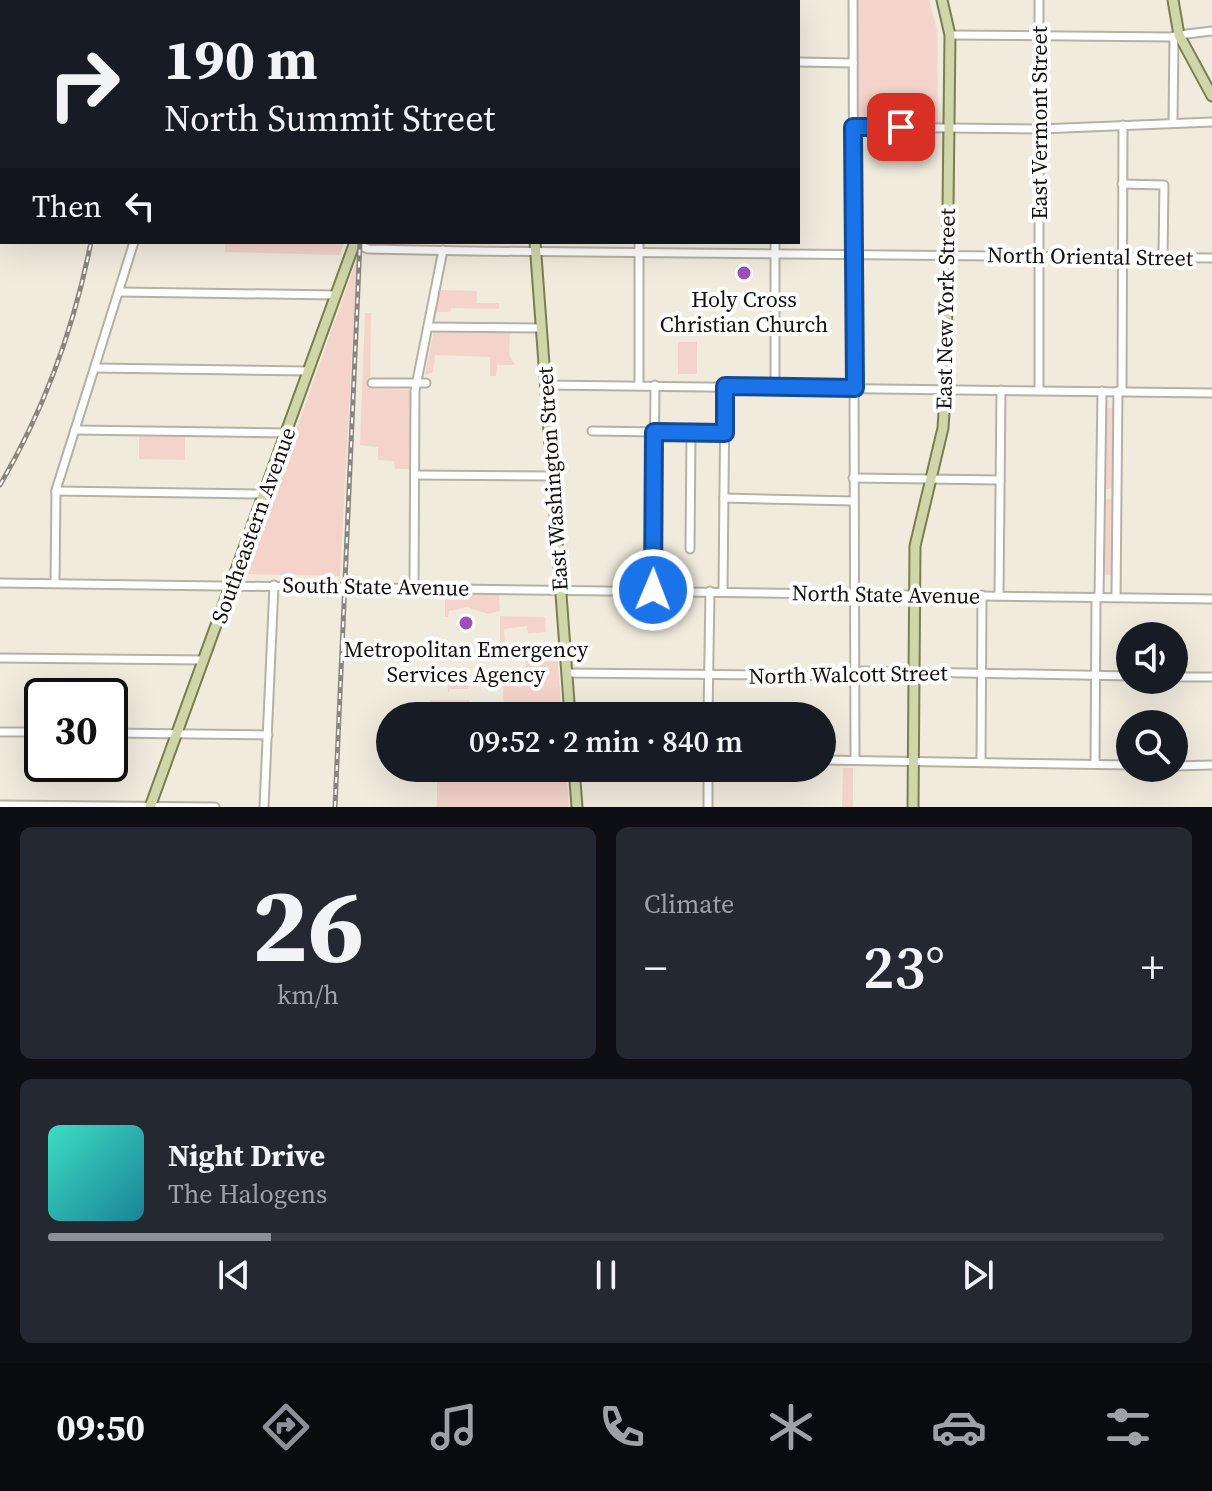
<!DOCTYPE html>
<meta charset="utf-8">
<style>
body{margin:0;font-family:"Source Serif 4",serif;background:#242831;color:#f1f3f6;height:100vh;display:flex;flex-direction:column;font-size:30px;white-space:nowrap}
*{box-sizing:border-box;margin:0}
p{font-size:26px;color:#9ea1a6}
.icon{flex:none;width:44px;height:44px;fill:none;stroke:currentColor;stroke-width:2;stroke-linecap:round;stroke-linejoin:round}
.map{position:relative;height:807px;overflow:hidden}
.side{display:flex;flex-direction:column;gap:20px;padding:20px;background:#0d0f14;flex:1}
.side>*{flex:none}
.banner{position:absolute;left:0px;top:0px;width:800px;height:244px;box-shadow:0 8px 32px #0002;background:#171b24;color:#f1f3f6;overflow:hidden}
.controls{position:absolute;left:1116px;top:622px;display:grid;gap:16px}
.controls a{display:grid;place-items:center;width:72px;height:72px;border-radius:50%;background:#171b24;box-shadow:0 8px 32px #0002;font-size:40px}
.speed{position:absolute;left:24px;top:678px;display:flex;gap:16px;font-size:40px;font-weight:700;text-align:center}
.speed>*{display:grid;place-content:center;width:104px;height:104px;border-radius:50%;background:#171b24;box-shadow:0 8px 32px #0002;line-height:1}
.speed .limit{border:4px solid #111;border-radius:12px;background:#fff;color:#111}
.pin{position:absolute;display:grid;place-items:center;width:68px;height:68px;color:#fff;margin:-34px;border-radius:16px;box-shadow:0 4px 12px #0006}
.me{position:absolute;width:88px;margin:-44px;rotate:1deg;stroke-linejoin:round;filter:drop-shadow(0 0 6px #0008)}
.turn{display:flex;align-items:center;gap:28px;height:168px;padding:0 32px;font-size:36px}
.turn .icon{width:104px;height:104px;stroke-width:2.5}
.turn b{display:block;font-size:56px;line-height:68px}
.then{display:flex;align-items:center;height:76px;padding:0 32px;background:#0003;gap:16px;font-size:30px}
.big{font-size:60px;font-weight:600;line-height:1.1}
.side .card{flex:1;display:flex;flex-direction:column;justify-content:center;gap:12px;min-width:0;padding:0 28px;border-radius:12px;background:#242831}
.side .dial{align-items:center;gap:0}
.dial b{font-size:104px;line-height:1}
.song{display:flex;align-items:center;gap:24px}
.cover{width:96px;height:96px;border-radius:12px;background:linear-gradient(135deg,hsl(170 70% 55%),hsl(190 70% 35%))}
.played{height:8px;border-radius:4px;background:linear-gradient(90deg,#8c9099 20%,#363941 20%)}
.keys{display:flex;justify-content:space-around;direction:ltr}
.heat{display:flex;justify-content:space-between;align-items:center;font-size:44px;direction:ltr}
.side .tiles{flex:1;display:grid;gap:20px;grid-template-columns:1fr 1fr}
.card:last-child{grid-column:span 2}
.trip{position:absolute;left:376px;top:702px;width:460px;height:80px;border-radius:40px;background:#171b24;box-shadow:0 8px 32px #0002;font-weight:600;line-height:80px;text-align:center}
.tab-bar{display:flex;height:128px;justify-content:space-around;align-items:center;background:#090b0e;color:#9ea1a6}
.tab-bar .icon{width:56px;height:56px}
.tab-bar .selected{color:#8c9099}
.tab-bar b{font-size:36px;color:#f1f3f6}
.map>svg:first-child{display:block}
.green{fill:#f4d3ca}
.lines{fill:none;stroke-linecap:round;stroke-linejoin:round}
.minor-casing{stroke:#b6b1a5;stroke-width:11}
.major-casing{stroke:#797f4e;stroke-width:13}
.minor{stroke:#fff;stroke-width:7}
.major{stroke:#d0d6aa;stroke-width:9}
.rail-casing{stroke:#8a867d;stroke-width:5}
.rail{stroke:#fff;stroke-width:2;stroke-dasharray:6;stroke-linecap:butt}
.route-casing{stroke:#114b97;stroke-width:20}
.route{stroke:#1a73e8;stroke-width:14}
.poi-dot{fill:#a14dbc;stroke:#fff;stroke-width:3}
.labels{text-anchor:middle;stroke-width:8;stroke-linejoin:round;paint-order:stroke}
.street-label{font-size:22px;fill:#13110d;stroke:#fff}
.poi-label{font-size:22px;fill:#13110d;stroke:#fff}
</style>
<div class="map">
<svg width="1212" height="807" viewBox="0 0 1212 807">
<rect width="100%" height="100%" fill="#f0ebdd"/>
<!-- green -->
<g class="green">
<polygon points="857,0 929,0 937,30 938,123 858,123"/>
<polygon points="225,242 344,242 340,255 225,252"/>
<polygon points="357,259 340,576 245,574"/>
<polygon points="440,290 477,291 477,303 499,303 499,309 451,308 450,312 436,312"/>
<polygon points="365,313 371,313 370,389 412,390 411,469 395,469 394,461 378,460 378,447 360,445"/>
<polygon points="434,330 510,330 509,355 515,365 497,365 496,376 490,376 490,357 435,355 433,372 425,375"/>
<rect x="678" y="342" width="19" height="32"/>
<polygon points="1105,408 1114,408 1113,487 1108,489 1104,488"/>
<polygon points="139,435 185,435 185,460 139,459"/>
<polygon points="1104,499 1114,499 1113,575 1103,575"/>
<polygon points="445,591 499,594 500,611 488,614 467,607 449,611 448,617 445,617"/>
<polygon points="500,616 545,617 546,632 528,633 527,626 504,629 505,646 500,646"/>
<polygon points="557,653 562,716 430,716 430,700 469,700 469,709 504,710 503,686 527,684 525,656"/>
<polygon points="468,667 468,689 450,689 448,693 448,668"/>
<polygon points="437,768 566,768 569,807 437,807"/>
<polygon points="843,768 853,768 853,807 842,807"/>
</g>
<g class="lines">
<!-- minor casing -->
<g class="minor-casing">
<g id="minor">
<polyline points="776,0 776,2"/>
<polyline points="853,0 855,760"/>
<polyline points="1039,0 1039,390"/>
<polyline points="153,2 153,0"/>
<polyline points="240,2 240,0"/>
<polyline points="327,2 327,0"/>
<polyline points="640,2 640,0"/>
<polyline points="950,35 1173,37"/>
<polyline points="1179,35 1212,31"/>
<polyline points="798,62 853,63"/>
<polyline points="1173,121 1174,36"/>
<polyline points="853,127 1040,129 1212,122"/>
<polyline points="1122,184 1164,185 1163,257"/>
<polyline points="639,242 639,385"/>
<polyline points="775,242 775,387"/>
<polyline points="354,243 368,249 470,251 1212,258"/>
<polyline points="120,292 336,295"/>
<polyline points="430,327 541,328"/>
<polyline points="95,368 308,371"/>
<polyline points="372,383 426,383"/>
<polyline points="545,385 1212,393"/>
<polyline points="1122,391 1123,125"/>
<polyline points="75,430 286,433"/>
<polyline points="592,431 725,433"/>
<polyline points="415,475 552,476"/>
<polyline points="853,478 1000,480"/>
<polyline points="56,491 264,494"/>
<polyline points="724,498 853,501"/>
<polyline points="690,549 691,432"/>
<polyline points="0,583 1212,599"/>
<polyline points="55,583 56,490 134,242"/>
<polyline points="414,587 415,391 443,250"/>
<polyline points="653,590 655,385"/>
<polyline points="723,591 725,386"/>
<polyline points="999,595 1001,390"/>
<polyline points="1099,597 1102,391"/>
<polyline points="1116,597 1118,391"/>
<polyline points="0,658 204,660"/>
<polyline points="567,673 851,676 862,671 1130,676"/>
<polyline points="1174,677 1212,677"/>
<polyline points="708,716 710,591"/>
<polyline points="0,732 42,732"/>
<polyline points="110,733 268,735"/>
<polyline points="822,760 1130,765"/>
<polyline points="981,762 982,595"/>
<polyline points="1095,764 1096,597"/>
<polyline points="1174,766 1212,765"/>
<polyline points="0,805 215,807"/>
<polyline points="264,807 274,585"/>
<polyline points="708,807 708,768"/>
</g>
</g>
<!-- major casing -->
<g class="major-casing">
<g id="major">
<polyline points="1173,0 1179,35 1212,96"/>
<polyline points="440,2 441,0"/>
<polyline points="536,2 536,0"/>
<polyline points="535,242 570,716"/>
<polyline points="574,768 577,807"/>
<polyline points="150,807 355,242"/>
<polyline points="913,807 915,546 943,428 946,381 950,35 942,0"/>
</g>
</g>
<!-- minor -->
<use href="#minor" class="minor"/>
<!-- major -->
<use href="#major" class="major"/>
<!-- rail casing -->
<g class="rail-casing">
<g id="rail">
<polyline points="109,2 109,0"/>
<polyline points="370,2 370,0"/>
<path d="M0,485C44,410 74,328 91,242"/>
<polyline points="335,807 360,242"/>
</g>
</g>
<!-- rail -->
<use href="#rail" class="rail"/>
</g>
<g class="lines">
<!-- route casing -->
<g class="route-casing">
<polyline id="route" points="653,590 654,432 725,433 725,386 855,388 853,127 901,127"/>
</g>
<!-- route -->
<use href="#route" class="route"/>
</g>
<!-- markers -->
<g class="poi-dot">
<circle cx="744" cy="273" r="8"/>
<circle cx="466" cy="623" r="8"/>
</g>
<g class="labels">
<!-- street labels -->
<g class="street-label">
<text transform="translate(1039 123) rotate(-90)" y="8">East Vermont Street</text>
<text transform="translate(1090 256) rotate(1)" y="8">North Oriental Street</text>
<text transform="translate(945 309) rotate(-89)" y="8">East New York Street</text>
<text transform="translate(552 479) rotate(-94)" y="8">East Washington Street</text>
<text transform="translate(253 525) rotate(-70)" y="8">Southeastern Avenue</text>
<text transform="translate(376 586) rotate(1)" y="8">South State Avenue</text>
<text transform="translate(886 594) rotate(1)" y="8">North State Avenue</text>
<text transform="translate(848 674) rotate(-1)" y="8">North Walcott Street</text>
</g>
<!-- poi labels -->
<g class="poi-label">
<text x="744" y="307">Holy Cross<tspan x="744" dy="25">Christian Church</tspan></text>
<text x="466" y="657">Metropolitan Emergency<tspan x="466" dy="25">Services Agency</tspan></text>
</g>
</g>
</svg>
<div class="controls">
<a><svg class="icon" aria-label="sound" viewBox="0 0 24 24"><path d="M4 9h4l5-4v14l-5-4H4zM17 9q2 3 0 6"/></svg></a>
<a><svg class="icon" aria-label="search" viewBox="0 0 24 24"><circle cx="10" cy="10" r="6"/><path d="M15 15l6 6"/></svg></a>
</div>
<div class="speed"><div class="limit">30</div></div>
<div class="pin" style="left:901px;top:127px;background:#d93025"><svg class="icon" aria-label="arrive" viewBox="0 0 24 24"><path d="M6 21V4h12l-3 4 3 4H6"/></svg></div>
<svg class="me" style="left:653px;top:590px" viewBox="-20 -20 40 40"><circle r="17" fill="#1a73e8" stroke="#fff" stroke-width="3"/><path d="M0-11L8 9 0 5-8 9z" fill="#fff"/></svg>
<div class="trip">09:52 · 2 min · 840 m</div>
<div class="banner">
<div class="turn"><svg class="icon" aria-label="right" viewBox="0 0 24 24"><path d="M7 20v-9h11M14 6l5 5-5 5"/></svg><div><b>190 m</b>North Summit Street</div></div>
<div class="then">Then<svg class="icon" aria-label="left" viewBox="0 0 24 24"><path d="M17 20v-9H6M10 6l-5 5 5 5"/></svg></div>
</div>
</div>
<section class="side">
<div class="tiles">
<div class="card dial"><b>26</b><p>km/h</p></div>
<div class="card"><p>Climate</p>
<div class="heat"><a>−</a><b class="big">23°</b><a>+</a></div>
</div>
<div class="card">
<div class="song"><i class="cover"></i><div><b>Night Drive</b><p>The Halogens</p></div></div>
<div class="played"></div>
<div class="keys"><svg class="icon" aria-label="previous" viewBox="0 0 24 24"><path d="M18 5L8 12l10 7zM5 5v14"/></svg><svg class="icon" aria-label="pause" viewBox="0 0 24 24"><path d="M8 5v14M16 5v14"/></svg><svg class="icon" aria-label="next" viewBox="0 0 24 24"><path d="M6 5l10 7-10 7zM19 5v14"/></svg></div>
</div>
</div>
</section>
<nav class="tab-bar">
<b>09:50</b>
<svg class="icon selected" aria-label="directions" viewBox="0 0 24 24"><path d="M12 3l9 9-9 9-9-9zM9 14v-3h6M13 9l2 2-2 2"/></svg>
<svg class="icon" aria-label="music" viewBox="0 0 24 24"><path d="M9 18V5l10-2v13"/><circle cx="6" cy="18" r="3"/><circle cx="16" cy="16" r="3"/></svg>
<svg class="icon" aria-label="phone" viewBox="0 0 24 24"><path d="M5 4h4l2 5-3 2q2 4 5 5l2-3 5 2v4C11 20 4 13 5 4z"/></svg>
<svg class="icon" aria-label="climate" viewBox="0 0 24 24"><path d="M12 3v18M4 7l16 10M4 17L20 7"/></svg>
<svg class="icon" aria-label="car" viewBox="0 0 24 24"><path d="M5 17H2v-5l4-1 3-4h7l3 4 3 1v5h-3M9 17h6M6 11h13"/><circle cx="7" cy="17" r="2"/><circle cx="17" cy="17" r="2"/></svg>
<svg class="icon" aria-label="filters" viewBox="0 0 24 24"><path d="M4 7h16M4 17h16"/><circle cx="9" cy="7" r="2"/><circle cx="15" cy="17" r="2"/></svg>
</nav>
